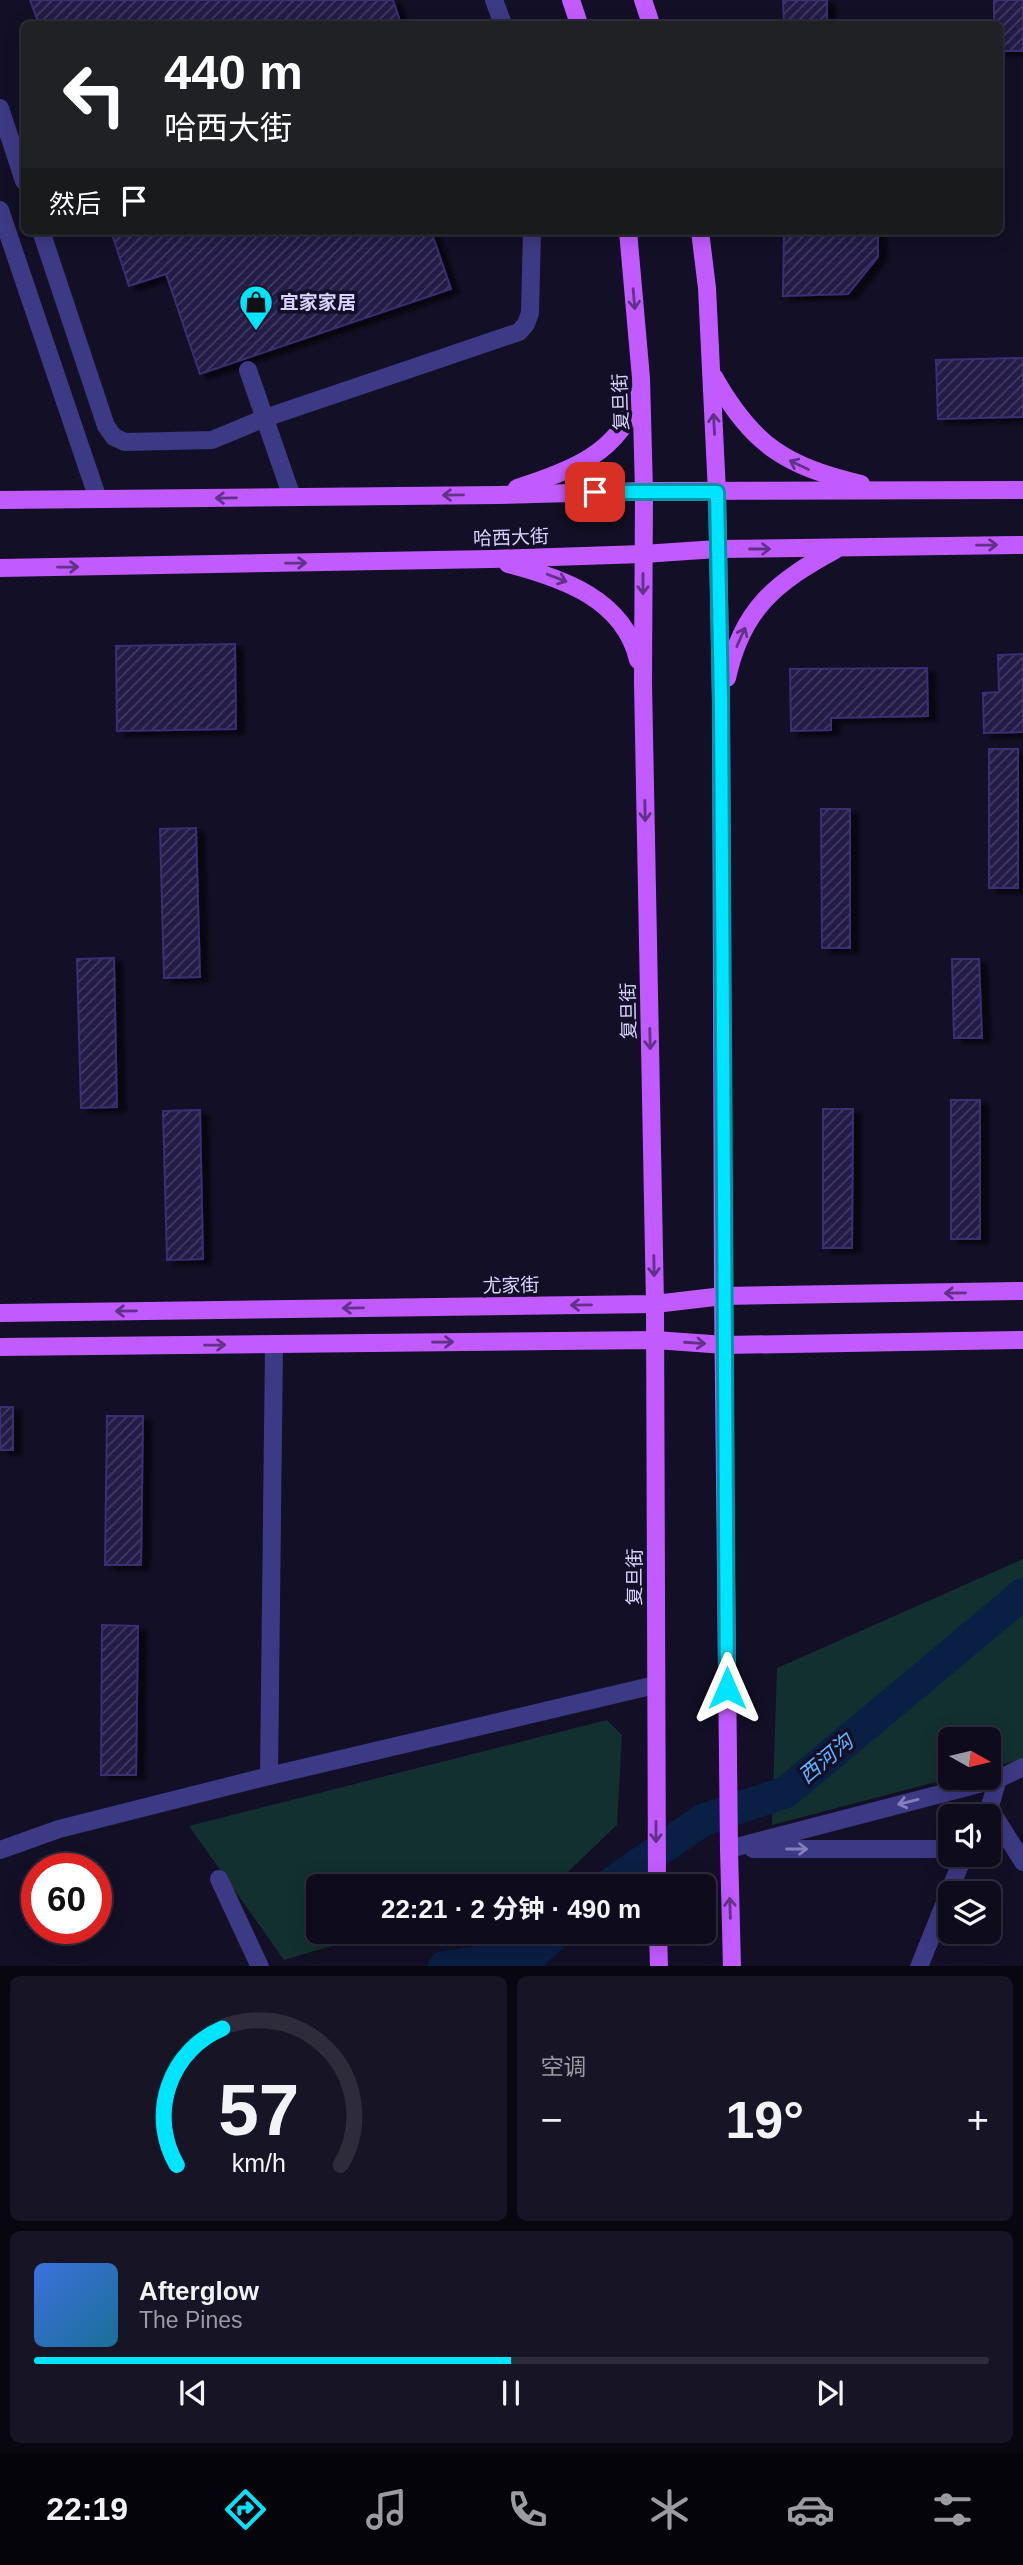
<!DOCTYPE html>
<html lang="zh">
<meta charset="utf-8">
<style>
body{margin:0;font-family:Arial,"Noto Sans SC",sans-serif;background:#171425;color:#f1f3f6;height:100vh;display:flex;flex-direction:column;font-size:26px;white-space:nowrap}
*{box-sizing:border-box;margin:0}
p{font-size:23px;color:#9b9ba3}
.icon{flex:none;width:38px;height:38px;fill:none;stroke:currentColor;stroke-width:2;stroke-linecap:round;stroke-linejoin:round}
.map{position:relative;height:1966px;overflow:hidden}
.drawer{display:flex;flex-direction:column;gap:10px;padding:10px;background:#08060f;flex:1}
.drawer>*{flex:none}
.top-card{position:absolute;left:21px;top:21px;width:982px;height:214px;border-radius:10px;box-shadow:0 4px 18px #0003,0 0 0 2px #2e2b3b;background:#202124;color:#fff;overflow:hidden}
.needle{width:46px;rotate:98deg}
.buttons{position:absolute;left:938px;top:1727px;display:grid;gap:14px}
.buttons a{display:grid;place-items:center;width:63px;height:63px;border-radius:10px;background:#0e0b1c;box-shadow:0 4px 18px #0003,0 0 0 2px #2e2b3b;font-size:35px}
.speed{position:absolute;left:21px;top:1853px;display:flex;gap:14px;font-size:35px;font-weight:700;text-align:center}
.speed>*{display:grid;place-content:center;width:91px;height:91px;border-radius:50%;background:#0e0b1c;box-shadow:0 4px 18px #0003,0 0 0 2px #2e2b3b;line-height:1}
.speed .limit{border:10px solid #d22;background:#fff;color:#111}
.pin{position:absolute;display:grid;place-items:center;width:60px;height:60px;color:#fff;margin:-30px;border-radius:14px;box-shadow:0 4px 10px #0006}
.me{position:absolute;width:77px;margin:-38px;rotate:0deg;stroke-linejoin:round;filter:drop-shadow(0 0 5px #0008)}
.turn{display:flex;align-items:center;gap:24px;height:147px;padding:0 28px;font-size:32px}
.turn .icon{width:91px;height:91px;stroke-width:2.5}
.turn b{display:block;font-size:49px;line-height:60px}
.then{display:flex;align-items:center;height:66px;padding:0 28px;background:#0003;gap:14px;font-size:26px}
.big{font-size:52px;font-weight:700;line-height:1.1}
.drawer .widget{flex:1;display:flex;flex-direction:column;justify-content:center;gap:10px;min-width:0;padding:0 24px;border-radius:10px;background:#171425}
.drawer .dial{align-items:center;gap:0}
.dial svg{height:182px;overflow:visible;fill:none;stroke:#2e2b3b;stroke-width:7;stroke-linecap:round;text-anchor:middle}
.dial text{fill:#f1f3f6;stroke:none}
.song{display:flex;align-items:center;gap:21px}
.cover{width:84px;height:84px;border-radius:10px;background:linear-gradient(135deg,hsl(220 70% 55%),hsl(200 70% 35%))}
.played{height:7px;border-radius:4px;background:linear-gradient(90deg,#00e5ff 50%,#2e2b3b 50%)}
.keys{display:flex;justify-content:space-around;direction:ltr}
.heat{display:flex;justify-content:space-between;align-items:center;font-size:38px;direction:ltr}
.drawer .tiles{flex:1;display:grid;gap:10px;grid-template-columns:1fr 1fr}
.widget:last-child{grid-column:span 2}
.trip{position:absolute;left:306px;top:1874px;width:410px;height:70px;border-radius:10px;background:#0e0b1c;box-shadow:0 4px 18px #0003,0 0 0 2px #2e2b3b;font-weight:700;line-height:70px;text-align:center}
.dock{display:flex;height:112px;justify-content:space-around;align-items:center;background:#06040b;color:#9b9ba3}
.dock .icon{width:49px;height:49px}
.dock .on{color:#00e5ff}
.dock b{font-size:32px;color:#f1f3f6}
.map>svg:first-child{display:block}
.green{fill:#12302f}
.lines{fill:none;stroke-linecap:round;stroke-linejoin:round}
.river{stroke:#0a1f44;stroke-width:32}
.building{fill:url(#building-hatch);stroke:#3b2d73;stroke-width:2;filter:url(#shadow)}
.minor{stroke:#3d3a85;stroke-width:18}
.major{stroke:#c25bff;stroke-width:18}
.oneway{stroke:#623188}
.oneway2{stroke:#837fbc}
.route-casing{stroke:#0095a6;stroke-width:18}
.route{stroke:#00e5ff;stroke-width:12}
.labels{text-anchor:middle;stroke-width:7;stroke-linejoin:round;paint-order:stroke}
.poi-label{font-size:19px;font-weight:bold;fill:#d9d4ff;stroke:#130f26;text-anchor:start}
.street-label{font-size:19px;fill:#d9d4ff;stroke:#130f26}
.water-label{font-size:21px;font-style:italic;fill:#62b6ff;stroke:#130f26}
</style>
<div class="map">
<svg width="1023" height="1967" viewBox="0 0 1023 1967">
<defs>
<pattern id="building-hatch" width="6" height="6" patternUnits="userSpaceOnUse" patternTransform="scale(1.75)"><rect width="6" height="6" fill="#241b47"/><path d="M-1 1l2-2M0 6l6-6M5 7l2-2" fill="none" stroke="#433b63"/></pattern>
<filter id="shadow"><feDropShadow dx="8" dy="4.5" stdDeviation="2" flood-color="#0009"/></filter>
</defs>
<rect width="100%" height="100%" fill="#130f26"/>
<!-- green -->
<g class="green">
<polygon points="1023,1559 1023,1759 989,1768 989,1740 950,1740 951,1778 772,1825 777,1668"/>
<polygon points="607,1720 622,1735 617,1825 553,1886 318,1886 318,1932 379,1932 284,1960 189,1826"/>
</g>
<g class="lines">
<!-- river -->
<g class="river">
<polyline points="607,1886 703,1820 786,1792 1023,1594"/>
<polyline points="444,1967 533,1954 557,1932"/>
</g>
</g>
<!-- building -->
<g class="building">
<polygon points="30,0 393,0 401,24 39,24"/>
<polygon points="783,0 827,0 827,24 784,24"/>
<polygon points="994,0 1023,0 1023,51 999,51 999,24 994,24"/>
<polygon points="111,231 431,231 451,289 200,374 166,274 129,286"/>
<polygon points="784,231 878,231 878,257 848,294 783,296"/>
<polygon points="1023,358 1023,417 938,419 936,360"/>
<polygon points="235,644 236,729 117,731 116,646"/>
<polygon points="1023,654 1023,732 984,733 983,693 999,692 998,655"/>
<polygon points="927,668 928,716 831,718 831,730 791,731 790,669"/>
<rect x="989" y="749" width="29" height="139"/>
<polygon points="821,809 850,809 850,948 822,948"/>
<polygon points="196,828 200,977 164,978 160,829"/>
<polygon points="114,958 117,1107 81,1108 77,959"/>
<polygon points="952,959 979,959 982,1038 954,1038"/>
<rect x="951" y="1100" width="29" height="139"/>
<polygon points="823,1109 853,1109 852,1248 823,1248"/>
<polygon points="200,1110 203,1259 167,1260 163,1111"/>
<rect x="0" y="1407" width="13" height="43"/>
<polygon points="107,1416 143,1416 141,1565 105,1565"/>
<polygon points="102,1625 138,1626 136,1775 101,1775"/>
</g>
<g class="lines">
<!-- minor -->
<g class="minor">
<polyline points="494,0 503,24"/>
<polyline points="0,108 24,181"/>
<polyline points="0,210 98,499"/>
<polyline points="41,231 106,426 114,437 125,442 212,440 265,418 519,332 526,324 530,313 532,231"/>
<polyline points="248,370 292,497"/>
<polyline points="269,1776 274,1344"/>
<polyline points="991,1811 1023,1862"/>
<polyline points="987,1816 998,1779 1023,1767"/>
<polyline points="729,1849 998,1779"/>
<polyline points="753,1849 950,1849"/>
<polyline points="0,1850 59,1829 269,1776 655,1685"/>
<polyline points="219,1879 260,1967"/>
<polyline points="919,1967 964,1855"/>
</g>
<!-- major -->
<g class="major">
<polyline points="571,0 579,24"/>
<polyline points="643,0 651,24"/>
<polyline points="628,231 641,378 644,491 643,683 655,1304 657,1886"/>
<polyline points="700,231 707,288 717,492 721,702 723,1296 729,1849 732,1967"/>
<path d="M714,377C753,446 786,466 861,484"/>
<path d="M517,488C568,472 623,452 637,395"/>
<polyline points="0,500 498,495 644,491 1023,490"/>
<path d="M508,564C562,578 624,599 638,660"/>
<polyline points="0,568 491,559 643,554 717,549 1023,545"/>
<path d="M727,678C742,609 776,582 835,550"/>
<polyline points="0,1313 655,1304 723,1296 1023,1291"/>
<polyline points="0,1347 655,1340 725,1345 1023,1340"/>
<polyline points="658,1932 659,1967"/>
</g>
</g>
<!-- one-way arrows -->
<defs><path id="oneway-shaft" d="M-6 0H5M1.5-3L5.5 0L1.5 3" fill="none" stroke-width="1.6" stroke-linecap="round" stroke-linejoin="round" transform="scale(1.75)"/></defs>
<g class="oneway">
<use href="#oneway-shaft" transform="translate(634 299) rotate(85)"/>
<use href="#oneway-shaft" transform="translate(714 424) rotate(-93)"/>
<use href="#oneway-shaft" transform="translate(799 465) rotate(-155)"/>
<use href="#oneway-shaft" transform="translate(453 495) rotate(179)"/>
<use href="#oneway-shaft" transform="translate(226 498) rotate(179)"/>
<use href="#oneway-shaft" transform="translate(987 545) rotate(-1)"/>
<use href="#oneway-shaft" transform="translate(760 549)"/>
<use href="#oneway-shaft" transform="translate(296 563) rotate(-1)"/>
<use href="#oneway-shaft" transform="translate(68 567) rotate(-1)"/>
<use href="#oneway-shaft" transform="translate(557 578) rotate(21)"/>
<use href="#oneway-shaft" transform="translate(643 584) rotate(90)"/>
<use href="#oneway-shaft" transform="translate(741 637) rotate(-66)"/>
<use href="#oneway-shaft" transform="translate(645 811) rotate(89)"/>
<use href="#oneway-shaft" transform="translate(650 1039) rotate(89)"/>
<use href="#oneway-shaft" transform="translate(654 1266) rotate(89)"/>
<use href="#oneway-shaft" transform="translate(955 1293) rotate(179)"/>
<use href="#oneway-shaft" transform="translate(581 1305) rotate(179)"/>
<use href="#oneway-shaft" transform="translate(353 1308) rotate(179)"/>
<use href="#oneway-shaft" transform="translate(126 1311) rotate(179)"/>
<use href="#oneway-shaft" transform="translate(443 1342) rotate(-1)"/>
<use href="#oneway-shaft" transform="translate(695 1343) rotate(4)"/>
<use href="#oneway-shaft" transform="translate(215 1345) rotate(-1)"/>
<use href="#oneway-shaft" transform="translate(656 1832) rotate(90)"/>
<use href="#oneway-shaft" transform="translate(730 1908) rotate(-92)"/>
</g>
<g class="oneway2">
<use href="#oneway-shaft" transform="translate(908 1802) rotate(166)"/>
<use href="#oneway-shaft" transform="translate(797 1849)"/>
</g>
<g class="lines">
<!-- route casing -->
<g class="route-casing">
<polyline id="route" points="595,492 717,492 721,702 727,1688"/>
</g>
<!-- route -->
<use href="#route" class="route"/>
</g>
<!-- icons -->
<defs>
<g id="shop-pin" transform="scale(1.75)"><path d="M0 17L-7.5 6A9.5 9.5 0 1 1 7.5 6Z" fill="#00e5ff" stroke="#130f26"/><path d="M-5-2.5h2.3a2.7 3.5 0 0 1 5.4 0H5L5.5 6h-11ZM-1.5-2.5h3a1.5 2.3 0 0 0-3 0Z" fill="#111"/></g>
</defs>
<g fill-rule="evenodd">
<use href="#shop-pin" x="256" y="302"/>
</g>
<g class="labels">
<!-- poi labels -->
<g class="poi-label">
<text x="280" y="309">宜家家居</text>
</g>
<!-- street labels -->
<g class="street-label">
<text transform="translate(620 402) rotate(-92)" y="7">复旦街</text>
<text transform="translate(511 537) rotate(-2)" y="7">哈西大街</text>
<text transform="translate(628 1011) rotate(-91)" y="7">复旦街</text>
<text transform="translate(511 1285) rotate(-1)" y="7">尤家街</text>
<text transform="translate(634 1577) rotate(-90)" y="7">复旦街</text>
</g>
<!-- water labels -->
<g class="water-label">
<text transform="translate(826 1759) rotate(-40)" y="7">西河沟</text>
</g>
</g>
</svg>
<div class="buttons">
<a><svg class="needle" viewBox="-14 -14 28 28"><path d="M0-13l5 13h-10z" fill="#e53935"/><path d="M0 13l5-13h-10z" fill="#9b9ba3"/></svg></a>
<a><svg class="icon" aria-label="sound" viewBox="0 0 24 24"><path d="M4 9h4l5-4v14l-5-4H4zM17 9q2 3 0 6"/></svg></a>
<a><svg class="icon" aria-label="layers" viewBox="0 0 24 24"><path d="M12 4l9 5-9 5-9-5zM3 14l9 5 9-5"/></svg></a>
</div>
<div class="speed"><div class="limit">60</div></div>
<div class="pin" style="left:595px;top:492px;background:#d93025"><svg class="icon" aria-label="arrive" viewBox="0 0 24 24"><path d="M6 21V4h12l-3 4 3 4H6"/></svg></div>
<svg class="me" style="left:727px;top:1688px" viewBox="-20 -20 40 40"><path d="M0-17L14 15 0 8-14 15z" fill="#00e5ff" stroke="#fff" stroke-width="4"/></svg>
<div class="trip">22:21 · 2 分钟 · 490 m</div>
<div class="top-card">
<div class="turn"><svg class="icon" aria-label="left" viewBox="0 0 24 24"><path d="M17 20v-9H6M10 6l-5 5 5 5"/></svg><div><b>440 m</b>哈西大街</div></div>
<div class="then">然后<svg class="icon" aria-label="arrive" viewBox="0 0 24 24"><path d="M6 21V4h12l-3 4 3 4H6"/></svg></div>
</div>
</div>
<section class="drawer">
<div class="tiles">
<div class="widget dial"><svg viewBox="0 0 100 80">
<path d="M14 69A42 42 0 1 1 86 69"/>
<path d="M14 69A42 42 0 0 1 34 9" stroke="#00e5ff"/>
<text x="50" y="56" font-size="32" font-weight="700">57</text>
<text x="50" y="72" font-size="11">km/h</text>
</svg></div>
<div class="widget"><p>空调</p>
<div class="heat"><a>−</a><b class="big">19°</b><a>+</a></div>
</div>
<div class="widget">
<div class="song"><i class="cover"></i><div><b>Afterglow</b><p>The Pines</p></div></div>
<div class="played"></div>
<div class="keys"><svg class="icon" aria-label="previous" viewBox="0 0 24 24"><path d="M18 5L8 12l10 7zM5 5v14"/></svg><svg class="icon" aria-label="pause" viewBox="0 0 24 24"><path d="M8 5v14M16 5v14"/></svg><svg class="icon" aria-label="next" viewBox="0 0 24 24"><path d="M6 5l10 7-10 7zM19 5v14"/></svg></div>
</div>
</div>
</section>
<nav class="dock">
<b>22:19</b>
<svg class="icon on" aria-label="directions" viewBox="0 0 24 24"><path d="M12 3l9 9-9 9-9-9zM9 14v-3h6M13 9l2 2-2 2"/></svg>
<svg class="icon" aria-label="music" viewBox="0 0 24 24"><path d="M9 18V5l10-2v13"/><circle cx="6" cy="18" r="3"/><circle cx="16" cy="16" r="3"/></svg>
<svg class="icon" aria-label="phone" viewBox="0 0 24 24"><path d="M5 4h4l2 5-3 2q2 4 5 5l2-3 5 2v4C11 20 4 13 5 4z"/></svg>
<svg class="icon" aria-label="climate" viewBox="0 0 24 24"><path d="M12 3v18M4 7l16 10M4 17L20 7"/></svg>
<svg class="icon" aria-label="car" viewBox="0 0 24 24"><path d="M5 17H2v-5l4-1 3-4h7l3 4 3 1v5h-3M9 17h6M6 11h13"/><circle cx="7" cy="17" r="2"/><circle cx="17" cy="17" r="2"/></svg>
<svg class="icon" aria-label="filters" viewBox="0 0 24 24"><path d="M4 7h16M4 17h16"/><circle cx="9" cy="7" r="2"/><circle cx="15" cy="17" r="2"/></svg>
</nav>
